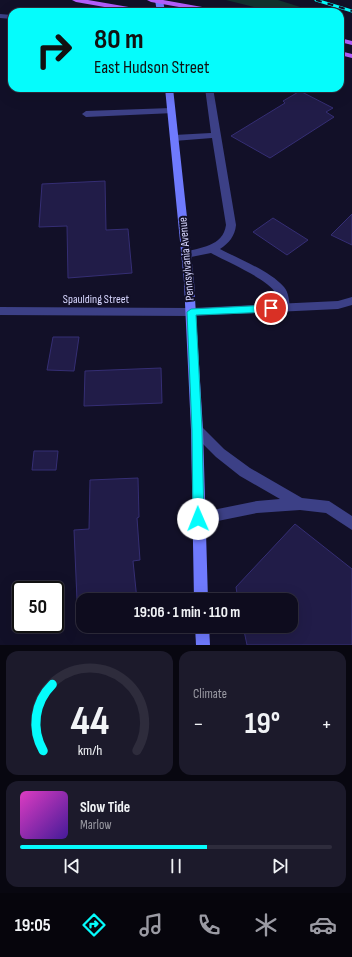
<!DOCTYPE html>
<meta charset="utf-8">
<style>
body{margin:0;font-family:"Sofia Sans Condensed",sans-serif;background:#1c1a2b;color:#f1f3f6;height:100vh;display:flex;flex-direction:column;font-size:15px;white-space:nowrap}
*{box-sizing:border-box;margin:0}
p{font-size:13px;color:#9b9ba4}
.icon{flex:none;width:22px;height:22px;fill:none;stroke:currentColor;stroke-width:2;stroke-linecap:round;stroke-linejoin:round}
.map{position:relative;height:645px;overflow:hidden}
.sheet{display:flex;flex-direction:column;gap:6px;padding:6px;background:#080710;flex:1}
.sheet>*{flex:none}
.hud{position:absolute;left:8px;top:8px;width:336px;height:84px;border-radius:12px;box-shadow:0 4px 16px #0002,0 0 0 1px #2e2c3c;background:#05fcfc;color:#111;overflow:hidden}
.speed{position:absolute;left:12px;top:581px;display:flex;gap:8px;font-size:20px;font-weight:700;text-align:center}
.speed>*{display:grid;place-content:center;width:52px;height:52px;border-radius:50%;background:#0e0c1e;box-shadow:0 4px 16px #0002,0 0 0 1px #2e2c3c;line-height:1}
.speed .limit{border:2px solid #111;border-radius:6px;background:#fff;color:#111}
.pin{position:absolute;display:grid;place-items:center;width:34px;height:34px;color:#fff;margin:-17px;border:2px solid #fff;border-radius:50%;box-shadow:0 1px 4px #0007}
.me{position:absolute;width:44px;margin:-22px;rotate:359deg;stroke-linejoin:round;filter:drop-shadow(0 0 3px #0008)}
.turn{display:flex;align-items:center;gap:14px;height:84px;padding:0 20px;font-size:18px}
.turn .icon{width:52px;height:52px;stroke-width:2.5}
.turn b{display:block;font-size:28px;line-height:34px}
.big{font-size:30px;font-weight:700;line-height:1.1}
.sheet .card{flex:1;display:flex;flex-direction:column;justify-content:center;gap:6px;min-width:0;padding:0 14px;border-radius:12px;background:#1c1a2b}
.sheet .dial{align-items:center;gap:0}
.dial svg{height:104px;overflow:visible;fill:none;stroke:#2e2c3c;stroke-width:7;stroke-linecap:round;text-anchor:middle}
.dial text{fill:#f1f3f6;stroke:none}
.song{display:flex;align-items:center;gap:12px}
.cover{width:48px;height:48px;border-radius:6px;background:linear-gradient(135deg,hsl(310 70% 55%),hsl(260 70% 35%))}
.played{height:4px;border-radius:2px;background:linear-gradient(90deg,#05fcfc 60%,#2e2c3c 60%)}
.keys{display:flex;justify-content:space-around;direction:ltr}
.heat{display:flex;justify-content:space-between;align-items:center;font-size:22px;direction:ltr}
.sheet .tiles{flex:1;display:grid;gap:6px;grid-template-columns:1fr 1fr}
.card:last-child{grid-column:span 2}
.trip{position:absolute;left:76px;top:593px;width:222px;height:40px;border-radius:12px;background:#0e0c1e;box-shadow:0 4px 16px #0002,0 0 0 1px #2e2c3c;font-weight:700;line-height:40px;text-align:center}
.tabs{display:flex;height:64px;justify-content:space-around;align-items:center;background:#06050c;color:#9b9ba4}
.tabs .icon{width:28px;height:28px}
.tabs .current{color:#05fcfc}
.tabs b{font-size:18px;color:#f1f3f6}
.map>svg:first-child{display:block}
.green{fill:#13322e}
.building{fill:#211c48;stroke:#352e74}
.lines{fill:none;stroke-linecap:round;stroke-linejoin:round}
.service{fill:#3c4086;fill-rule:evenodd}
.minor{fill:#3c4086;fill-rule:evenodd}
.tertiary{fill:#3c4086;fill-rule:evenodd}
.secondary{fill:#6f7afd;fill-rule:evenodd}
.primary{fill:#b35ffd;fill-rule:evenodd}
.rail-casing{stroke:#05fcfc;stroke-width:3}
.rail{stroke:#121028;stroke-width:2;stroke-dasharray:6;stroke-linecap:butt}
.route{fill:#05fcfc;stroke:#03a4a4}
.labels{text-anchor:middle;stroke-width:4;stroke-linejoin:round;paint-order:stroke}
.street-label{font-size:12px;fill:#d8d7ff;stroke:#121028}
</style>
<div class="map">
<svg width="352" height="645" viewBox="0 0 352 645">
<rect width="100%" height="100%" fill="#121028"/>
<!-- green -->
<polygon class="green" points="226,0 278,0 316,12 274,12"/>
<!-- building -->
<g class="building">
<polygon points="300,91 333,108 326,112 334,117 270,158 231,136 285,103 283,101"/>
<polygon points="105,181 106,230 128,229 132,273 68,278 67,226 39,227 42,184"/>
<polygon points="352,214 352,245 331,235"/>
<polygon points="273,218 308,240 287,255 253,232"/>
<polygon points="53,337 79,337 74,371 47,370"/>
<polygon points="161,368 162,403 84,406 85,371"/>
<polygon points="34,451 58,451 56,470 32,470"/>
<polygon points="138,478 139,517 137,518 140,560 133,561 137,600 77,600 74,530 89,529 90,480"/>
<polygon points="295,524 352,569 352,645 247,645 243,626 291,626 291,600 238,600 236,587"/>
</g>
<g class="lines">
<!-- service -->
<g class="service">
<path d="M205,88H213L236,225C235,236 229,243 220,249C239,259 270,271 284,287C289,293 289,301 290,308L289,311H281C278,305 280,298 276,293C266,278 227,262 211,253L186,258L181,255L182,253C200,247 223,247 226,225L212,138L174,141L170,138L174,135L211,133Z"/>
<polygon points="171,108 174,109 175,111 174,113 86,117 82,114 86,111"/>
</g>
<!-- minor -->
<g class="minor">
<polygon points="0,14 12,15 12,19 0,18"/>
<polygon points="352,297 352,305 338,309 191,316 0,315 0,307 191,308 338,301"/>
</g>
<!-- tertiary -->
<polygon class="tertiary" points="197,425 201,426 224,449 250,468 302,498 329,501 352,516 352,530 326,513 300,510 257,513 198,525 193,523 191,519 193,515 198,513 257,501 280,499 240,476 216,457 193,434 191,430 193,426"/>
<!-- secondary -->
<g class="secondary">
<polygon points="155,0 163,0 165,12 157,12"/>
<polygon points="165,88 173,88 194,282 203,430 208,600 194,600 191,430 184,282"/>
<polygon points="195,626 209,626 210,645 196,645"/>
</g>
<!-- primary -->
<g class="primary">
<polygon points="72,0 88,0 146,10 150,12 133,12 76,2"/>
<polygon points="147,0 163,0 219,10 223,12 207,12 151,2"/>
<polygon points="340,38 352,41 352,45 340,42"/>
<polygon points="340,51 352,54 352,58 340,55"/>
</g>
<!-- rail casing -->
<g class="rail-casing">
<polyline id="rail" points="316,0 352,11"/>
</g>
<!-- rail -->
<use href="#rail" class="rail"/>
</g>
<!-- route -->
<polygon class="route" points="271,305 275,308 271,312 196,315 202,430 204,519 202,522 198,524 194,522 193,519 192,430 187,312 191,309"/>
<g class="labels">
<!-- street labels -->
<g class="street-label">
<text transform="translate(186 259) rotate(-95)" y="4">Pennsylvania Avenue</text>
<text x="96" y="303">Spaulding Street</text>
</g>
</g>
</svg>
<div class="speed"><div class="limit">50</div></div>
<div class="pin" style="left:271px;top:308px;background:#d93025"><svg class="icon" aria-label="arrive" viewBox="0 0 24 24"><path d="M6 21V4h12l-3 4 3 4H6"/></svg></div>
<svg class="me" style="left:198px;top:519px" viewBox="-20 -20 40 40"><circle r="19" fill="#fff"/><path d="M0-13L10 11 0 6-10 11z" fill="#05fcfc"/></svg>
<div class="trip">19:06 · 1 min · 110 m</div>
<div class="hud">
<div class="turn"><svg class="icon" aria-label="right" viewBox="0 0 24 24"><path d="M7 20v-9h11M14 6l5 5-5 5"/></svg><div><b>80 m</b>East Hudson Street</div></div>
</div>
</div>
<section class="sheet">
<div class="tiles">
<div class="card dial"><svg viewBox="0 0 100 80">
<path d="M14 69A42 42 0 1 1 86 69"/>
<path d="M14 69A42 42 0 0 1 21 18" stroke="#05fcfc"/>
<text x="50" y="56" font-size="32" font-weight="700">44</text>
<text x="50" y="72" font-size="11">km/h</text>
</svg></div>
<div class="card"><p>Climate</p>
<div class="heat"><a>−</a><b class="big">19°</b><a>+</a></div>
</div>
<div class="card">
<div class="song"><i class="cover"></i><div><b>Slow Tide</b><p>Marlow</p></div></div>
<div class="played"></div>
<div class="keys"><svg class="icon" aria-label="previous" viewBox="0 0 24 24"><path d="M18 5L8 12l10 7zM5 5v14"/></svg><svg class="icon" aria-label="pause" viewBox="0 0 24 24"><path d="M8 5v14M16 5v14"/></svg><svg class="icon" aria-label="next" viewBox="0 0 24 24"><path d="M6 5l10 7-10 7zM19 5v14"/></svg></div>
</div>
</div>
</section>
<nav class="tabs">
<b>19:05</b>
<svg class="icon current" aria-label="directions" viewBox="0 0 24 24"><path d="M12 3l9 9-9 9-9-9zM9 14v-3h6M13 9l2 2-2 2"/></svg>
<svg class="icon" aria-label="music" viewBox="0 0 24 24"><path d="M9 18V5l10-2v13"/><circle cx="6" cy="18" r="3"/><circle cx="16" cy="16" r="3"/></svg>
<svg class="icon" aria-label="phone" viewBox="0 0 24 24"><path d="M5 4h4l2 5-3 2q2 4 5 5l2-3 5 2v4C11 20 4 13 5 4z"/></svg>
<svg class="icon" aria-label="climate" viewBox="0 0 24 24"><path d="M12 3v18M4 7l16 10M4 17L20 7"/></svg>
<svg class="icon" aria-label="car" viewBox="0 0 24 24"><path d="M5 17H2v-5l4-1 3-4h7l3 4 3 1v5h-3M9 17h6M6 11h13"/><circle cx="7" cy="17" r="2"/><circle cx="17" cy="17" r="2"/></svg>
</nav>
